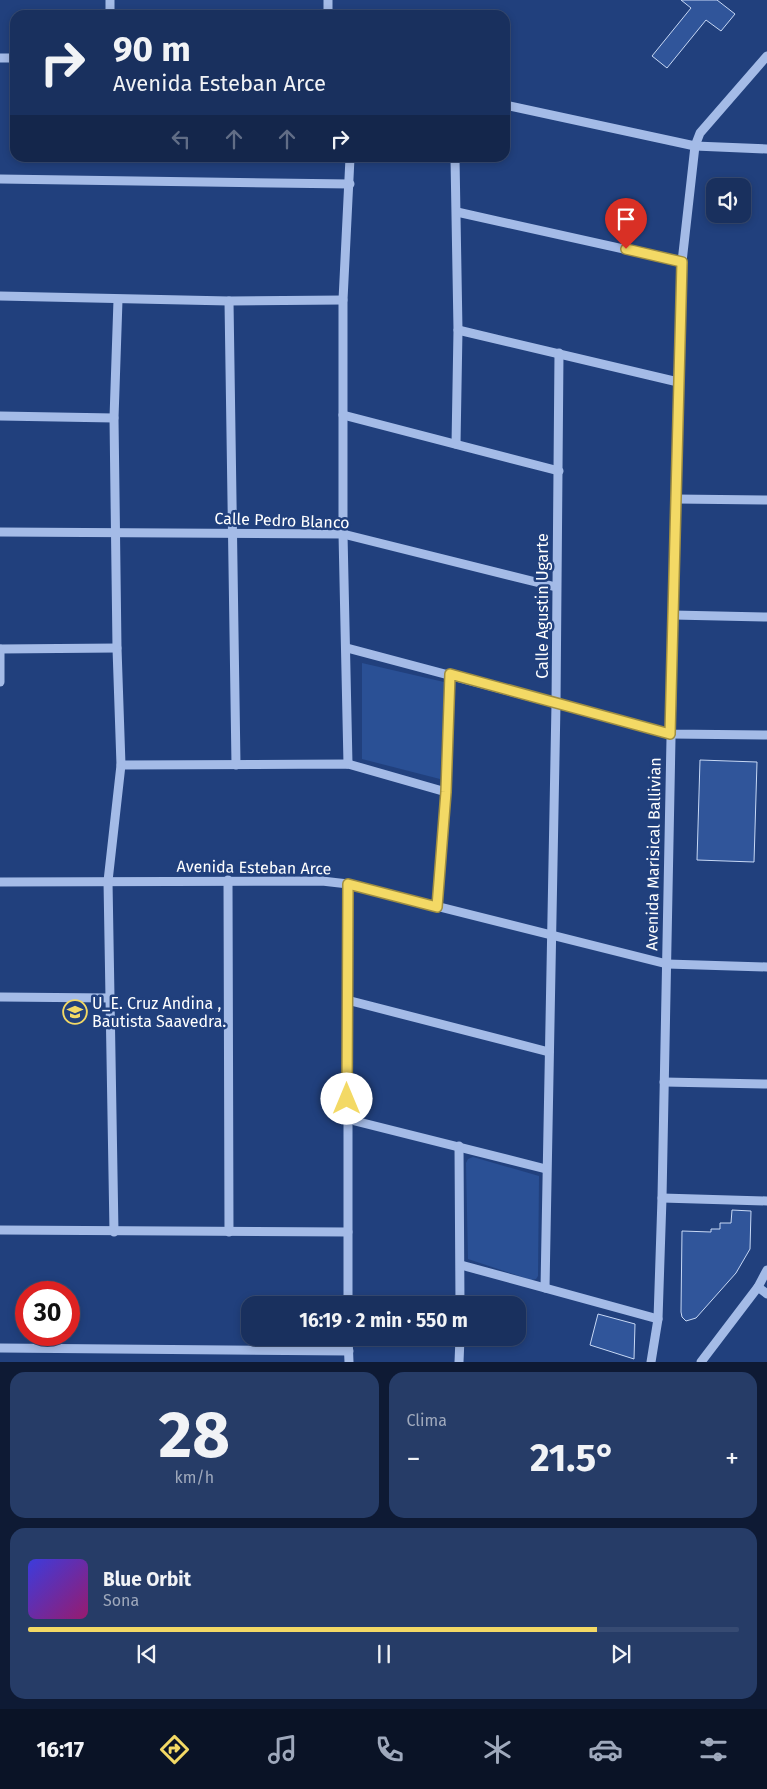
<!DOCTYPE html>
<html lang="es">
<meta charset="utf-8">
<style>
body{margin:0;font-family:"Fira Sans",sans-serif;background:#263c67;color:#f1f3f6;height:100vh;display:flex;flex-direction:column;font-size:19px;white-space:nowrap}
*{box-sizing:border-box;margin:0}
p{font-size:16px;color:#9fa9bc}
.icon{flex:none;width:28px;height:28px;fill:none;stroke:currentColor;stroke-width:2;stroke-linecap:round;stroke-linejoin:round}
.map{position:relative;height:1362px;overflow:hidden}
.panel{display:flex;flex-direction:column;gap:10px;padding:10px;background:#0e1a34;flex:1}
.panel>*{flex:none}
.hud{position:absolute;left:10px;top:10px;width:500px;height:152px;border-radius:15px;box-shadow:0 2px 8px #0003,0 0 0 1px #374b73;background:#19305e;color:#f1f3f6;overflow:hidden}
.fabs{position:absolute;left:706px;top:178px;display:grid;gap:10px}
.fabs a{display:grid;place-items:center;width:45px;height:45px;border-radius:10px;background:#19305e;box-shadow:0 2px 8px #0003,0 0 0 1px #374b73;font-size:25px}
.speed{position:absolute;left:15px;top:1281px;display:flex;gap:10px;font-size:25px;font-weight:700;text-align:center}
.speed>*{display:grid;place-content:center;width:65px;height:65px;border-radius:50%;background:#19305e;box-shadow:0 2px 8px #0003,0 0 0 1px #374b73;line-height:1}
.speed .limit{border:8px solid #d22;background:#fff;color:#111}
.pin{position:absolute;display:grid;place-items:center;width:42px;height:42px;color:#fff;margin:-51px -21px;border-radius:50% 50% 50% 0;rotate:-45deg;box-shadow:0 0 5px #0007}
.pin .icon{rotate:45deg}
.me{position:absolute;width:55px;margin:-28px;rotate:0deg;stroke-linejoin:round;filter:drop-shadow(0 0 4px #0008)}
.turn{display:flex;align-items:center;gap:18px;height:105px;padding:0 20px;font-size:22px}
.turn .icon{width:65px;height:65px;stroke-width:2.5}
.turn b{display:block;font-size:35px;line-height:42px}
.lanes{display:flex;align-items:center;height:48px;padding:0 20px;background:#0003;justify-content:center;gap:25px;direction:ltr}
.lanes .off{opacity:.35}
.big{font-size:38px;font-weight:700;line-height:1.1}
.panel .widget{flex:1;display:flex;flex-direction:column;justify-content:center;gap:8px;min-width:0;padding:0 18px;border-radius:15px;background:#263c67}
.panel .dial{align-items:center;gap:0}
.dial b{font-size:65px;line-height:1}
.song{display:flex;align-items:center;gap:15px}
.cover{width:60px;height:60px;border-radius:8px;background:linear-gradient(135deg,hsl(240 70% 55%),hsl(320 70% 35%))}
.played{height:5px;border-radius:2px;background:linear-gradient(90deg,#f3d965 80%,#374b73 80%)}
.keys{display:flex;justify-content:space-around;direction:ltr}
.heat{display:flex;justify-content:space-between;align-items:center;font-size:28px;direction:ltr}
.panel .tiles{flex:1;display:grid;gap:10px;grid-template-columns:1fr 1fr}
.widget:last-child{grid-column:span 2}
.trip{position:absolute;left:241px;top:1296px;width:285px;height:50px;border-radius:15px;background:#19305e;box-shadow:0 2px 8px #0003,0 0 0 1px #374b73;font-weight:700;line-height:50px;text-align:center}
.dock{display:flex;height:80px;justify-content:space-around;align-items:center;background:#0a1326;color:#9fa9bc}
.dock .icon{width:35px;height:35px}
.dock .current{color:#f3d965}
.dock b{font-size:22px;color:#f1f3f6}
.map>svg:first-child{display:block}
.park{fill:#2a5095}
.building{fill:#30559a;stroke:#c7d8f5}
.lines{fill:none;stroke-linecap:round;stroke-linejoin:round}
.minor{stroke:#a4bbe7;stroke-width:9}
.route-casing{stroke:#9e8d42;stroke-width:12}
.route{stroke:#f3d965;stroke-width:9}
.labels{text-anchor:middle;stroke-width:5;stroke-linejoin:round;paint-order:stroke}
.street-label{font-size:16px;fill:#fff;stroke:#21407d}
.poi-label{font-size:16px;fill:#fff;stroke:#21407d;text-anchor:start}
</style>
<div class="map">
<svg width="767" height="1362" viewBox="0 0 767 1362">
<rect width="100%" height="100%" fill="#21407d"/>
<!-- park -->
<g class="park">
<polygon points="362,663 444,682 440,779 362,759"/>
<polygon points="473,1157 539,1176 538,1276 536,1279 531,1280 468,1259 466,1163 468,1159"/>
</g>
<!-- building -->
<g class="building">
<polygon points="681,0 717,0 735,14 721,31 706,20 667,68 652,56 691,8"/>
<polygon points="700,760 757,762 754,862 697,860"/>
<polygon points="732,1210 751,1211 750,1249 736,1273 696,1318 686,1321 682,1317 681,1312 682,1231 711,1232 711,1229 720,1229 720,1223 731,1223"/>
<polygon points="598,1314 635,1324 634,1359 590,1345"/>
</g>
<g class="lines">
<!-- minor -->
<g class="minor">
<polyline points="110,0 110,15"/>
<polyline points="328,15 328,0"/>
<polyline points="0,58 15,58"/>
<polyline points="505,105 695,146 767,149"/>
<polyline points="455,158 458,330 456,444"/>
<polyline points="0,179 350,184"/>
<polyline points="457,212 682,262"/>
<polyline points="0,296 229,301 343,300"/>
<polyline points="229,301 236,765"/>
<polyline points="458,330 678,382"/>
<polyline points="343,415 559,471"/>
<polyline points="0,416 114,418"/>
<polyline points="676,499 767,500"/>
<polyline points="0,532 343,534 556,587"/>
<polyline points="673,615 767,617"/>
<polyline points="347,648 670,734 767,735"/>
<polyline points="0,649 117,648"/>
<polyline points="0,682 0,649"/>
<polyline points="348,764 343,534 343,300 350,158"/>
<polyline points="121,765 348,764 446,792"/>
<polyline points="228,880 229,1232"/>
<polyline points="0,882 322,881 348,884 667,964 767,967"/>
<polyline points="437,907 446,792 450,674"/>
<polyline points="0,997 111,998"/>
<polyline points="347,1000 549,1052"/>
<polyline points="664,1082 767,1084"/>
<polyline points="347,1119 546,1169"/>
<polyline points="459,1146 460,1305"/>
<polyline points="662,1198 767,1201"/>
<polyline points="0,1230 348,1232"/>
<polyline points="114,1232 108,881 121,765 117,648 114,418 118,300"/>
<polyline points="461,1265 658,1319"/>
<polyline points="758,1287 767,1294"/>
<polyline points="545,1288 556,704 559,353"/>
<polyline points="348,1305 348,884"/>
<polyline points="348,1338 349,1362"/>
<polyline points="0,1348 349,1351"/>
<polyline points="459,1362 460,1338"/>
<polyline points="651,1362 658,1319 662,1198 678,382 682,262 695,146 700,133 767,56"/>
<polyline points="701,1362 758,1287 767,1270"/>
</g>
</g>
<g class="lines">
<!-- route casing -->
<g class="route-casing">
<polyline id="route" points="347,1099 348,884 437,907 446,792 450,674 670,734 682,262 626,249"/>
</g>
<!-- route -->
<use href="#route" class="route"/>
</g>
<!-- icons -->
<defs>
<g id="school-ring" transform="scale(1.25)"><circle r="9.5" fill="#21407d" stroke="#f3d965" stroke-width="1.5"/><path d="M0-5L7-2L0 1L-7-2ZM-4 1L0 2.5L4 1V4Q0 6-4 4Z" fill="#f3d965"/></g>
</defs>
<g fill-rule="evenodd">
<use href="#school-ring" x="75" y="1012"/>
</g>
<g class="labels">
<!-- street labels -->
<g class="street-label">
<text transform="translate(282 520) rotate(2)" y="6">Calle Pedro Blanco</text>
<text transform="translate(542 606) rotate(-90)" y="6">Calle Agustin Ugarte</text>
<text transform="translate(653 854) rotate(-89)" y="6">Avenida Marisical Ballivian</text>
<text transform="translate(254 867) rotate(1)" y="6">Avenida Esteban Arce</text>
</g>
<!-- poi labels -->
<g class="poi-label">
<text x="92" y="1009">U_E. Cruz Andina ,<tspan x="92" dy="18">Bautista Saavedra.</tspan></text>
</g>
</g>
</svg>
<div class="fabs">
<a><svg class="icon" aria-label="sound" viewBox="0 0 24 24"><path d="M4 9h4l5-4v14l-5-4H4zM17 9q2 3 0 6"/></svg></a>
</div>
<div class="speed"><div class="limit">30</div></div>
<div class="pin" style="left:626px;top:249px;background:#d93025"><svg class="icon" aria-label="arrive" viewBox="0 0 24 24"><path d="M6 21V4h12l-3 4 3 4H6"/></svg></div>
<svg class="me" style="left:347px;top:1099px" viewBox="-20 -20 40 40"><circle r="19" fill="#fff"/><path d="M0-13L10 11 0 6-10 11z" fill="#f3d965"/></svg>
<div class="trip">16:19 · 2 min · 550 m</div>
<div class="hud">
<div class="turn"><svg class="icon" aria-label="right" viewBox="0 0 24 24"><path d="M7 20v-9h11M14 6l5 5-5 5"/></svg><div><b>90 m</b>Avenida Esteban Arce</div></div>
<div class="lanes"><svg class="icon off" aria-label="left" viewBox="0 0 24 24"><path d="M17 20v-9H6M10 6l-5 5 5 5"/></svg><svg class="icon off" aria-label="ahead" viewBox="0 0 24 24"><path d="M12 20V5M6 11l6-6 6 6"/></svg><svg class="icon off" aria-label="ahead" viewBox="0 0 24 24"><path d="M12 20V5M6 11l6-6 6 6"/></svg><svg class="icon" aria-label="right" viewBox="0 0 24 24"><path d="M7 20v-9h11M14 6l5 5-5 5"/></svg></div>
</div>
</div>
<section class="panel">
<div class="tiles">
<div class="widget dial"><b>28</b><p>km/h</p></div>
<div class="widget"><p>Clima</p>
<div class="heat"><a>−</a><b class="big">21.5°</b><a>+</a></div>
</div>
<div class="widget">
<div class="song"><i class="cover"></i><div><b>Blue Orbit</b><p>Sona</p></div></div>
<div class="played"></div>
<div class="keys"><svg class="icon" aria-label="previous" viewBox="0 0 24 24"><path d="M18 5L8 12l10 7zM5 5v14"/></svg><svg class="icon" aria-label="pause" viewBox="0 0 24 24"><path d="M8 5v14M16 5v14"/></svg><svg class="icon" aria-label="next" viewBox="0 0 24 24"><path d="M6 5l10 7-10 7zM19 5v14"/></svg></div>
</div>
</div>
</section>
<nav class="dock">
<b>16:17</b>
<svg class="icon current" aria-label="directions" viewBox="0 0 24 24"><path d="M12 3l9 9-9 9-9-9zM9 14v-3h6M13 9l2 2-2 2"/></svg>
<svg class="icon" aria-label="music" viewBox="0 0 24 24"><path d="M9 18V5l10-2v13"/><circle cx="6" cy="18" r="3"/><circle cx="16" cy="16" r="3"/></svg>
<svg class="icon" aria-label="phone" viewBox="0 0 24 24"><path d="M5 4h4l2 5-3 2q2 4 5 5l2-3 5 2v4C11 20 4 13 5 4z"/></svg>
<svg class="icon" aria-label="climate" viewBox="0 0 24 24"><path d="M12 3v18M4 7l16 10M4 17L20 7"/></svg>
<svg class="icon" aria-label="car" viewBox="0 0 24 24"><path d="M5 17H2v-5l4-1 3-4h7l3 4 3 1v5h-3M9 17h6M6 11h13"/><circle cx="7" cy="17" r="2"/><circle cx="17" cy="17" r="2"/></svg>
<svg class="icon" aria-label="filters" viewBox="0 0 24 24"><path d="M4 7h16M4 17h16"/><circle cx="9" cy="7" r="2"/><circle cx="15" cy="17" r="2"/></svg>
</nav>
